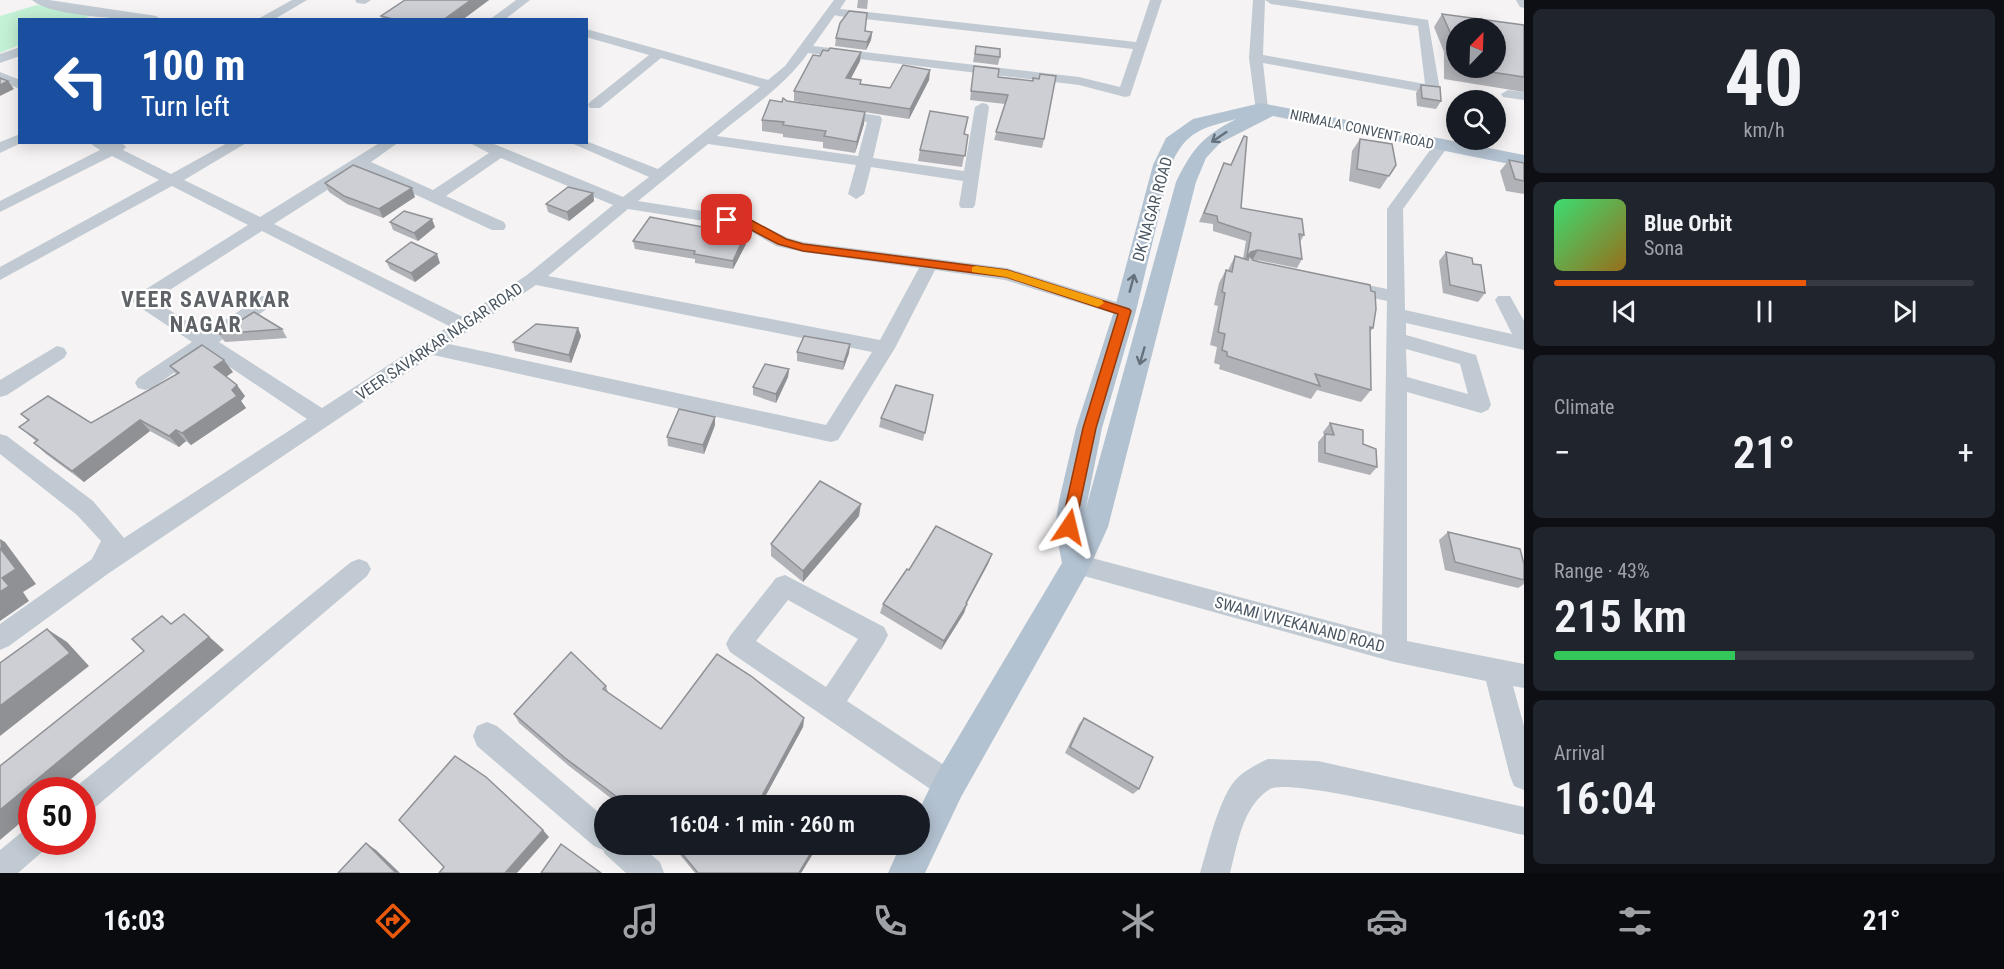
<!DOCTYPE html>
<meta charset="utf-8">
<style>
body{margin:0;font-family:"Roboto Condensed",sans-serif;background:#20242c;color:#f1f3f6;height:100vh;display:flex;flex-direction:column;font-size:22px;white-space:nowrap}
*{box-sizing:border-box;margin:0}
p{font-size:20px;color:#9ea1a6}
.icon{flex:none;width:33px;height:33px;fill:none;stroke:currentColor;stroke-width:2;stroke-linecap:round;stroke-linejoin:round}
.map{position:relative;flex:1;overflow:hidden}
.sheet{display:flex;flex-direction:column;gap:9px;padding:9px;background:#0d0f14;width:480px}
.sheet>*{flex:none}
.guide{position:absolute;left:18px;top:18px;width:570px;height:126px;border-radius:0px;box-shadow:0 3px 15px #0003;background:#1a4fa0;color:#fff;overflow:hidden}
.needle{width:39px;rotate:23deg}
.tools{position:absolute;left:1446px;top:18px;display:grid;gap:12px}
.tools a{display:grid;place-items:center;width:60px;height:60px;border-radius:50%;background:#171b24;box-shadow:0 3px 15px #0003;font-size:30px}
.speed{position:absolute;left:18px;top:777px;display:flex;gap:12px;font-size:30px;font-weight:700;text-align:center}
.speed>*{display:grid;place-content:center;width:78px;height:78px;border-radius:50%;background:#171b24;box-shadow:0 3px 15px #0003;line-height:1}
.speed .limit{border:9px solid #d22;background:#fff;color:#111}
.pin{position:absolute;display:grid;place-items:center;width:51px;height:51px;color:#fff;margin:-26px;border-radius:12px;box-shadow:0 3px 9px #0006}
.me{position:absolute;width:66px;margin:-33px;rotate:10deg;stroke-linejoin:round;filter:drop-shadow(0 0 4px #0008)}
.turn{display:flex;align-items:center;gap:21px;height:126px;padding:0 24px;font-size:27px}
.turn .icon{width:78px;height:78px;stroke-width:2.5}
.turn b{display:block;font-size:42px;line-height:51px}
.big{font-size:45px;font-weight:600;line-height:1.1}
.sheet .widget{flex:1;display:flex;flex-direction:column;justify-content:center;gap:9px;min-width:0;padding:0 21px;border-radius:9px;background:#20242c}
.sheet .dial{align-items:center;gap:0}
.dial b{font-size:78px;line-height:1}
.song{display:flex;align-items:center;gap:18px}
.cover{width:72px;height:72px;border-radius:9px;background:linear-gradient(135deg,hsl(140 70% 55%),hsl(40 70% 35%))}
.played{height:6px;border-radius:3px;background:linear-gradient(90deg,#ea580c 60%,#363941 60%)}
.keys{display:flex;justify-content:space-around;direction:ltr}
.heat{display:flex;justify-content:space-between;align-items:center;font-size:33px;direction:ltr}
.charge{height:9px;border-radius:4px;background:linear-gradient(90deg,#34c759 43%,#363941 0)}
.trip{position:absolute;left:594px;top:795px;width:336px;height:60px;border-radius:30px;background:#171b24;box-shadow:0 3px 15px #0003;font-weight:600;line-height:60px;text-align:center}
.tabs{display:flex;height:96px;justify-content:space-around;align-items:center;background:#090b0e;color:#9ea1a6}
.tabs .icon{width:42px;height:42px}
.tabs .active{color:#ea580c}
.tabs b{font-size:27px;color:#f1f3f6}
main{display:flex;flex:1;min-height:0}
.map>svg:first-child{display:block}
.green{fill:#c3f1d5}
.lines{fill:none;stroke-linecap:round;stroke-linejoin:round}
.minor{fill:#c1cad2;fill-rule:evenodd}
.major{fill:#b3c2d1;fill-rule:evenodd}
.wall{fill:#b0b2b7;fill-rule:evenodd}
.shaded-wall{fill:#909195}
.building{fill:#cdcfd5;stroke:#909195;stroke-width:1.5}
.oneway{stroke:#64717d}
.route{fill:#ea580c;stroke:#983908;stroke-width:1.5}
.slow{fill:#f59e0b}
.labels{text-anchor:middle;stroke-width:4.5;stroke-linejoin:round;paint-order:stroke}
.far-street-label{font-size:14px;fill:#4a5661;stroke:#fff}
.street-label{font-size:16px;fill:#4a5661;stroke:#fff}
.district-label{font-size:22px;font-weight:bold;letter-spacing:1.5px;fill:#5f6368;stroke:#fff}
</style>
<main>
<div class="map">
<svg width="1524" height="873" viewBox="0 0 1524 873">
<rect width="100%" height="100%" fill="#f5f3f3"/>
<!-- green -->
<polygon class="green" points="37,5 94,15 82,19 20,20 19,45 0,53 0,16"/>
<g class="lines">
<!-- minor -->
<g class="minor">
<path d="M32,0H49L156,16L162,20C135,20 50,17 32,0Z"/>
<polygon points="292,0 307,0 273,20 256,20"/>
<polygon points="355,0 371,0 365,4 357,3"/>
<polygon points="516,0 530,0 504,20 489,20"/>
<path d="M834,0H846L840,9L1136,42L1150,0H1162L1130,96L1125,97L1079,85L808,53C784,87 749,109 717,136L858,156L867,122L831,116L829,113L836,109L880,116L882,119L873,158L964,171L975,107L982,103L987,104L989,107L975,205L973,208H961L959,205L963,181L871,167L864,194L856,199L848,194L856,165L708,144L638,201L747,218L788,238L803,242L1007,268L1132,307L1134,311L1132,315L1125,317L1118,315L1005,280L935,270L895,348L838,440L831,442L433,355L109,573L9,646L0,650V624L92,559L101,541L77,515L0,454V434L7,436L93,501L124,538L307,419L206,351L152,388L145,390L138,388L135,383L138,378L192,342L135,304L132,300L135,296L248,225L172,186L0,280V267L159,180L112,156L0,212V201L100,150L88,142L123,144L126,147L123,150L171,174L229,142H248L184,180L260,217L381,142H399L371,162L433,190L489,153L468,142H489L623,197L649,177L569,142L586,141L658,169L760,87L661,58L600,108H590L588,105L590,102L649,55L586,37V29L768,80L785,66ZM835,15L838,16L1133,49L1120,87L1079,77L813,46ZM501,158L613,205L527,275L463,317L274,224L360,169L492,230H504L506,226L504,222L446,196ZM628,209L743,227L776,246L803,252L919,268L880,340L548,276ZM262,231L449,326L322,408L219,342L274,304L277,300L274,296H262L205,333L154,300ZM536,285L872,352L826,425L449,344Z"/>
<path d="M1253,0H1295L1428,20L1440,90L1433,94L1263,63L1268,108L1266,111H1256L1249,58ZM1265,0L1271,4L1418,26L1425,84L1263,55Z"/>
<polygon points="1516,0 1524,0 1524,8 1520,7"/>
<polygon points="20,47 20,56 0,63 0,54"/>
<polygon points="0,72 20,80 20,89 0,81"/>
<polygon points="1508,90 1524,92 1524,100 1503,97 1501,94"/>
<polygon points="20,134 20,142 23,142 0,153 0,142"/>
<path d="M1441,140L1449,145L1403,209L1405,310L1512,334L1495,300L1498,296H1510L1524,321V350L1406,323V335L1476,355L1491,405L1488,410L1481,413L1407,392V641L1524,664V688L1513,686L1524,726V790L1514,786L1510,776L1486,681L1394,662L1077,574L1069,571L1065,564L1069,557L1077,554L1382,635L1387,301L1338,290L1335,286L1338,282L1344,280L1387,289V209L1436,142ZM1406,349L1460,364L1468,394L1407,377Z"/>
<polygon points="57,346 64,348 67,353 64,358 7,395 0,397 0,380"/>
<polygon points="359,559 367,562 371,569 367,576 92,810 82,814 82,790 72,790 351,562"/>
<path d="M785,575L884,627L888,635L884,643L847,701L959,775L963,785L959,795L949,799L939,795L730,652L726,644L730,636L776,578ZM788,600L858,639L826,687L756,641Z"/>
<polygon points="487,722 497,726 604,817 604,844 638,844 660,862 664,873 626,873 605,854 603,850 594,846 477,746 473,736 477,726"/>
<path d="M1268,759L1318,761L1524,807V835C1489,827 1290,776 1270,789C1242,807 1238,843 1230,873H1200C1208,847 1217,805 1233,783C1240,773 1257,764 1268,759Z"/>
<polygon points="32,828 32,842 46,842 42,852 18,873 0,873 0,850 22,832"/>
</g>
<!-- major -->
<path class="major" d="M1261,103L1524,155V167L1273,116L1220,143L1206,158L1196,182L1108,527L1087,573L961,797L925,873H888L901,844H920V808L937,773L1062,563L1055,527L1059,501L1076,428L1114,311L1153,165L1166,138L1193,119ZM1236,119C1203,136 1192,149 1176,182L1086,508L1102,428L1136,311L1171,165C1186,131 1202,128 1236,119Z"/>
</g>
<!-- wall -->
<g class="wall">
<polygon points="405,0 489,0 462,20 382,20 381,16"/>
<polygon points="858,0 868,0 867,9 857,8"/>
<path d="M1442,14L1524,25V92L1444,79V52L1434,27ZM1456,28L1496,68H1456Z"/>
<polygon points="865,31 872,32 871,40 866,50 835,46 836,38"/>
<polygon points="976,46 1000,57 998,65 973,62"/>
<polygon points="828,51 861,52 860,61 850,79 861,80 861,84 890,88 930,70 929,80 909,119 794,101 794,91 820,56"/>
<polygon points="974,66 998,77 1044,139 1042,148 994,140 1005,104 970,100"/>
<polygon points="1421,85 1441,101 1436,109 1417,106 1416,93"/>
<polygon points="787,101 864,124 855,153 823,148 823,142 783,137 783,134 762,131 762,120 782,102"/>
<polygon points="964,134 968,135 962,167 918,161 920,150"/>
<polygon points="1360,139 1396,165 1380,189 1349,181 1352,151"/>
<polygon points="1509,160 1524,163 1524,194 1506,191 1500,171"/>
<polygon points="1224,163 1241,208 1304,235 1300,242 1302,259 1297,268 1252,259 1373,328 1370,332 1371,390 1361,402 1317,390 1311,399 1219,369 1220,365 1214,363 1217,347 1210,345 1218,306 1214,305 1219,283 1226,270 1228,270 1235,256 1243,259 1246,241 1213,231 1213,224 1199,222"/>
<polygon points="325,183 415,197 383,218 347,204 329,192"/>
<polygon points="593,193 594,201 569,221 548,212 546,204"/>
<polygon points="390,222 435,227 418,241 393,230"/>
<polygon points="633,241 746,244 733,269 695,263 695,259 635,249"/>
<polygon points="1446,252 1473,264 1485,293 1478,302 1443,293 1439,261"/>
<polygon points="386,261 440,263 415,282 390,269"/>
<polygon points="578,328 581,336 571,363 515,351 513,342"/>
<polygon points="282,329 287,338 225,342 219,334"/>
<polygon points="850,344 849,353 843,370 797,361 797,352"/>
<polygon points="170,366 233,372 226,376 245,396 241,401 246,408 191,445 186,441 179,447 150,431 84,482 46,454 34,443 36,441 19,427 28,421 21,414 91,423 176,374"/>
<polygon points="789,369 788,377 776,403 753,395 753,387"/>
<polygon points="933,395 923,441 879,427 881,418"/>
<polygon points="1330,423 1377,467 1370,475 1318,462 1318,442 1324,435 1323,432"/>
<polygon points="715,425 704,454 668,446 667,437"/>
<polygon points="859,516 803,582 771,556 771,544"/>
<polygon points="1448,532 1524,564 1524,584 1518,588 1445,570 1439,540"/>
<polygon points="992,554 988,564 967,603 964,613 941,650 880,613 883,604 909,570"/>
<polygon points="606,686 608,692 661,729 804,718 803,727 760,806 621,806 569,766 519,723 514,714"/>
<polygon points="1084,718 1139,789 1133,794 1065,753 1079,724"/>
<polygon points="671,844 813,844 815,846 814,852 801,873 695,873"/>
</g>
<!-- shaded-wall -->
<g class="shaded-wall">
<polygon points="471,0 489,0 462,20 443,20"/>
<polygon points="872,32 871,40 866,50 867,42"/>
<polygon points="861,52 860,61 846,88 846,78"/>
<polygon points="930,70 929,80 909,119 910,109"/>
<polygon points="8,81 14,89 0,96 0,85"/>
<polygon points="865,112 864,124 855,153 857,142"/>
<polygon points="412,188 415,197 383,218 379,209"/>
<polygon points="593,193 594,201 569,221 567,212"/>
<polygon points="432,219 435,227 418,241 414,233"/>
<polygon points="745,235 746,244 733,269 733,261"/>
<polygon points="1258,250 1253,259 1248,260 1249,255 1251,252"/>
<polygon points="437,254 440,263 415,282 411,273"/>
<polygon points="578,328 581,336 571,363 569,355"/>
<polygon points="850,344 849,353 843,370 844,362"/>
<polygon points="224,360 233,372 223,379 214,367"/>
<polygon points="789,369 788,377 776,403 776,394"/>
<polygon points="237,385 245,396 241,401 246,408 191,445 182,433 232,390"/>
<polygon points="715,417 715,425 704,454 703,445"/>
<polygon points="140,420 150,431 84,482 72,471"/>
<polygon points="176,430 186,441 179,447 169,436"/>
<polygon points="861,504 859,516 803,582 803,571"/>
<polygon points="0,539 5,542 36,584 23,592 29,601 0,621 0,592 2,578"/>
<polygon points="992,554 988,564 962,612 966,603"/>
<polygon points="967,604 964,613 941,650 944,641"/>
<polygon points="184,614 224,650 58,790 32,790 32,813 0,840 0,810"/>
<polygon points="47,629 67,642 89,666 0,736 0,706"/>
<polygon points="804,718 803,727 760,806 757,806"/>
<polygon points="543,830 549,837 517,873 505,873"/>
<polygon points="366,843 376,850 400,873 396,873"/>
<polygon points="815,846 814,852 801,873 799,873"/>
</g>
<!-- building -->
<g class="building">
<polygon points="405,0 471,0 443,20 396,20 381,16"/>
<polygon points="849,11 867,13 865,31 872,32 867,42 836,38 840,23"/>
<polygon points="1442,14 1524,25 1524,77 1465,68 1496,68 1496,28 1456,28 1456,66 1453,66 1453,39"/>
<polygon points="976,46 1000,49 1000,57 975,54"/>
<polygon points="830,48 861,52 846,78 861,80 860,84 890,88 903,65 930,70 910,109 794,91 813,55 820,56 823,50 828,51"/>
<polygon points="974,66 999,69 998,77 1033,81 1033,78 1039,79 1040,74 1056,76 1044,139 996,132 1008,95 971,91"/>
<polygon points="0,78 8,81 0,85"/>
<polygon points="1421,85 1440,87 1441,101 1422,98"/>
<polygon points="783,98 787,101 865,112 857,142 824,136 826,131 783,125 784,122 762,120 770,100 782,102"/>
<polygon points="930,111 968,117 964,134 968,135 965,156 920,150"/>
<polygon points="1244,136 1247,137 1241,208 1302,219 1304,235 1299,234 1302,259 1258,250 1251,252 1247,257 1251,233 1218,222 1217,216 1204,213 1224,163 1231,165"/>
<polygon points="1360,139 1392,144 1396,165 1389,176 1357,169"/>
<polygon points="1509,160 1524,163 1524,181 1515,179"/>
<polygon points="353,165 412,188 379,209 344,196 325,183"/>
<polygon points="568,187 593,193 567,212 546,204"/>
<polygon points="404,211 432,219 414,233 390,222"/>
<polygon points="650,217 745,235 733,261 694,254 695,251 633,241"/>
<polygon points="411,242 437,254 411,273 386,261"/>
<polygon points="1446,252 1472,258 1473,264 1481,265 1485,293 1450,285"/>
<polygon points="1249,255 1253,260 1260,262 1370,285 1371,291 1375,292 1376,309 1373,328 1370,327 1371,390 1315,374 1320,386 1227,356 1227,352 1222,350 1225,334 1218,332 1225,293 1222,292 1226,270 1232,272 1235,256 1248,260"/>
<polygon points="254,312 282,329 219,334"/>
<polygon points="536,324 578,328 569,355 513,342"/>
<polygon points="804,336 850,344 844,362 797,352"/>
<polygon points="202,345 224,360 214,367 237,385 232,390 237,396 182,433 176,430 169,436 140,420 72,471 34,443 38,440 19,427 29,420 21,414 48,396 91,423 179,373 170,366"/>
<polygon points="765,364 789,369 776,394 753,387"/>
<polygon points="896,385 933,395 925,433 881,418"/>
<polygon points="679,409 715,417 703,445 667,437"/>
<polygon points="1330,423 1363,430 1363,444 1376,449 1377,467 1325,453 1325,434 1334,435"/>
<polygon points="820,481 861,504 803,571 771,544"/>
<polygon points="936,526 992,554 966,603 967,604 944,641 883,604 907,569 909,570"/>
<polygon points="1448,532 1520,549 1524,564 1524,580 1455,562"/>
<polygon points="0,548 16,569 2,578 9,586 0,592"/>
<polygon points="184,614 209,637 0,810 0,766 144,651 132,639 162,616 171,624"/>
<polygon points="47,629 70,653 0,706 0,663"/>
<polygon points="571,652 606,686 603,689 661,729 717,654 751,676 804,718 757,805 758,806 623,806 619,802 621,800 565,758 514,714"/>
<polygon points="1084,718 1153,757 1139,789 1070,747"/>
<polygon points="455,756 486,777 543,830 505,873 439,873 444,867 399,820"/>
<polygon points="366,843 396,873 338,873"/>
<polygon points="561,844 601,873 541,873"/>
<polygon points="674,844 813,844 815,846 799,873 698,873"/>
</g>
<!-- one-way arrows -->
<defs><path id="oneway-shaft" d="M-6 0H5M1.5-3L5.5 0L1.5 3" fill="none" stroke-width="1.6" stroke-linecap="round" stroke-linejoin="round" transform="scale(1.5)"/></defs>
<g class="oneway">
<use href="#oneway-shaft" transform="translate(1219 137) rotate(146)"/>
<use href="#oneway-shaft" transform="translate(1132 283) rotate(-75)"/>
<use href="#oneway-shaft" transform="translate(1142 356) rotate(106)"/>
</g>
<!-- route -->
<polygon class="route" points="727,216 751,220 786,239 803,244 1007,270 1129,309 1131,311 1096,428 1074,532 1069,533 1063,532 1061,527 1083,428 1118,314 1006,277 803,251 778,244 744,226 723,222 722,220"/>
<!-- slow -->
<polygon class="slow" points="976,266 1007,270 1102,300 1104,303 1098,307 1006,277 972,272 972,267"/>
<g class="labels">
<!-- far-street labels -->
<g class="far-street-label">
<text transform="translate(1362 129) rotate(12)" y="5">NIRMALA CONVENT ROAD</text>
</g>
<!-- street labels -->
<g class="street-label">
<text transform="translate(1152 209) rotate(-74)" y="6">DK NAGAR ROAD</text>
<text transform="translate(439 341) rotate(-34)" y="6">VEER SAVARKAR NAGAR ROAD</text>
<text transform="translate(1300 624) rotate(15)" y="6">SWAMI VIVEKANAND ROAD</text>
</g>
<!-- district labels -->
<g class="district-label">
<text x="206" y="307">VEER SAVARKAR<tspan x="206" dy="25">NAGAR</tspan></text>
</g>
</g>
</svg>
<div class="tools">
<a><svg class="needle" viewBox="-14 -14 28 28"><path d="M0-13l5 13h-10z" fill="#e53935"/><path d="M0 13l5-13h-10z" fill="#9ea1a6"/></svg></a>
<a><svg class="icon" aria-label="search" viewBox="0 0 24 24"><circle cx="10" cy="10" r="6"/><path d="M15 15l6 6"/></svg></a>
</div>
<div class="speed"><div class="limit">50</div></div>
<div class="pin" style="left:727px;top:220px;background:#d93025"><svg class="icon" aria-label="arrive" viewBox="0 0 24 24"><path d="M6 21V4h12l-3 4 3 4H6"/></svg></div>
<svg class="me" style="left:1069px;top:527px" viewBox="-20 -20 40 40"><path d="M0-17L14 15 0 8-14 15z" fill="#ea580c" stroke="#fff" stroke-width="4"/></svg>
<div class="trip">16:04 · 1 min · 260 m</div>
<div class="guide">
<div class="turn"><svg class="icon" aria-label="left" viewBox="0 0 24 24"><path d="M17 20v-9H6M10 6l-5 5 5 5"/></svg><div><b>100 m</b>Turn left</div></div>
</div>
</div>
<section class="sheet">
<div class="widget dial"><b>40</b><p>km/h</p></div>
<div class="widget">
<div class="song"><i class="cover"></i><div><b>Blue Orbit</b><p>Sona</p></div></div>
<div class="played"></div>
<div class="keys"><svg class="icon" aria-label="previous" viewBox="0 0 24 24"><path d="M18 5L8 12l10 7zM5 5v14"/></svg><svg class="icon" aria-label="pause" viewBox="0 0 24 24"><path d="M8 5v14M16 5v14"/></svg><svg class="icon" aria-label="next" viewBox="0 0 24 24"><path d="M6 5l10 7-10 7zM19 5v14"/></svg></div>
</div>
<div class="widget"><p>Climate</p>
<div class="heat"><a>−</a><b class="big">21°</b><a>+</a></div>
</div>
<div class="widget"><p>Range · 43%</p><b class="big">215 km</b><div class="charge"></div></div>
<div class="widget"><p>Arrival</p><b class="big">16:04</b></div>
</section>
</main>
<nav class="tabs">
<b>16:03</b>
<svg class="icon active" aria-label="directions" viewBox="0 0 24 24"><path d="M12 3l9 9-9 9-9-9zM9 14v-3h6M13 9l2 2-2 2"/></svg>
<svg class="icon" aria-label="music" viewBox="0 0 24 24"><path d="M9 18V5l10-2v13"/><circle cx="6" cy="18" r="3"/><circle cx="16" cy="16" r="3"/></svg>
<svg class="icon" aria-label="phone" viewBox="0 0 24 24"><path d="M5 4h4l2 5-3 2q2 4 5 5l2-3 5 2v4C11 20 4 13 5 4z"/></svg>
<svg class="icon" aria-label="climate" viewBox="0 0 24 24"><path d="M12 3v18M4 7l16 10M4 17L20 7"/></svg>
<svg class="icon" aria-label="car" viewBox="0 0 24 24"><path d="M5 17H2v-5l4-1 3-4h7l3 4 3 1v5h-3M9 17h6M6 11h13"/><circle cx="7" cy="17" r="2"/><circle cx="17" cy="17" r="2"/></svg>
<svg class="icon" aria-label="filters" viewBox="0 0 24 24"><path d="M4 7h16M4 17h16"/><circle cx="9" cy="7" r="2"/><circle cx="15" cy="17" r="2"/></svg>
<b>21°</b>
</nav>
